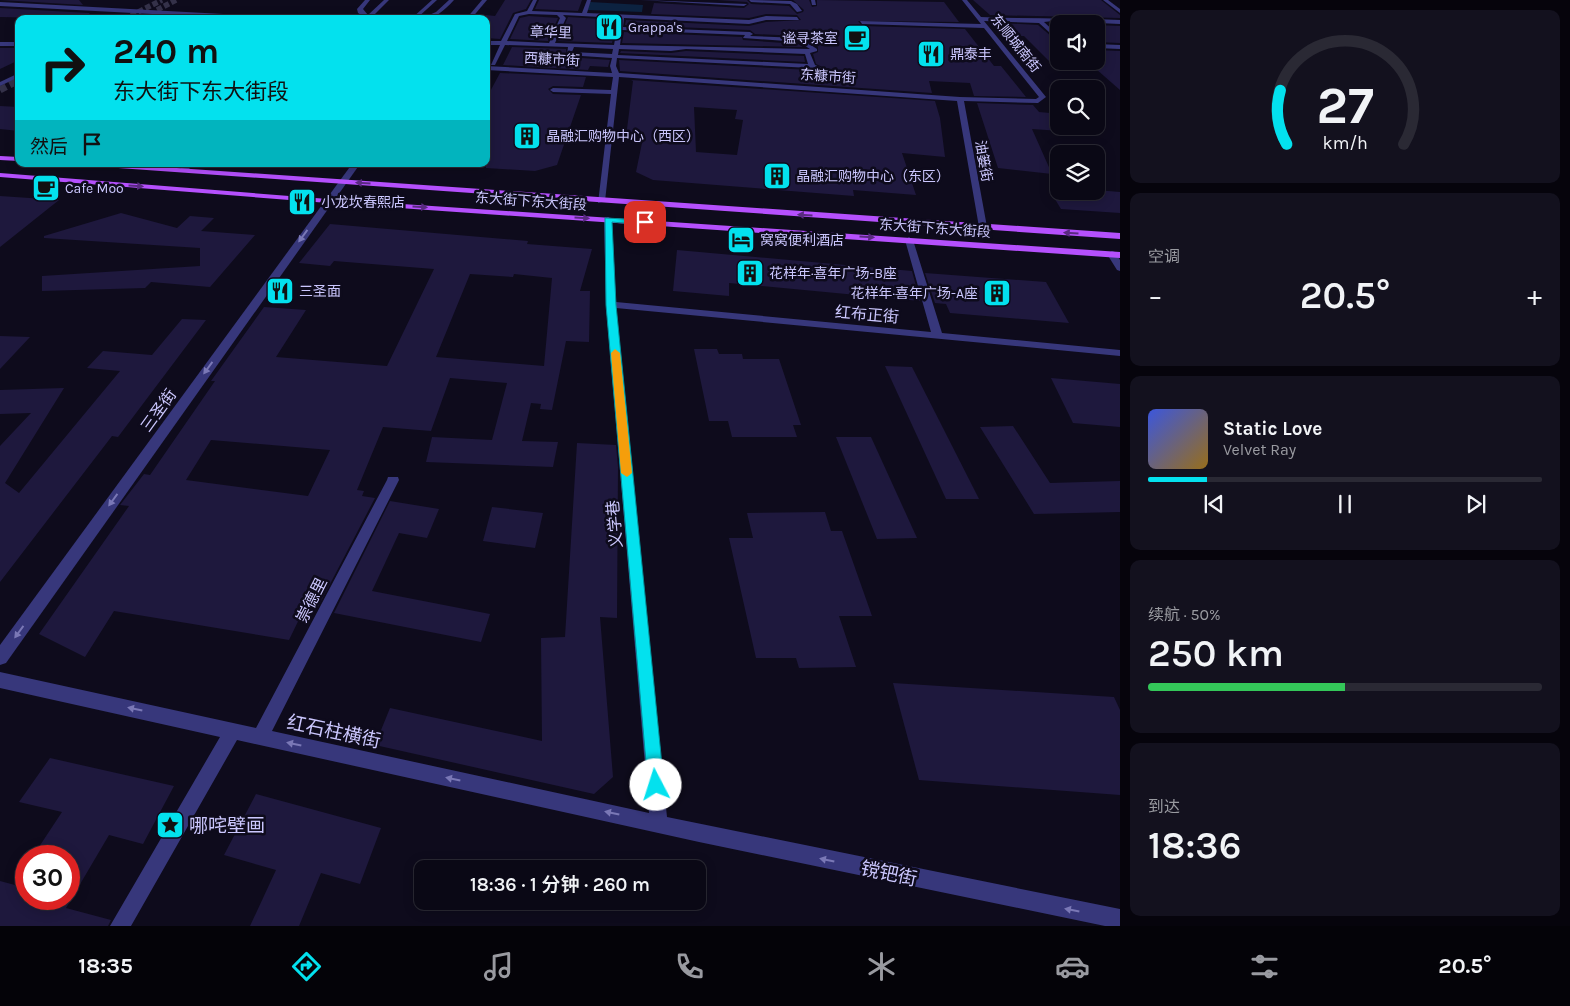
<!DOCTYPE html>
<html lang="zh">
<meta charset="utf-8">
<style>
body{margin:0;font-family:Karla,"Noto Sans SC",sans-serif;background:#13111e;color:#f1f3f6;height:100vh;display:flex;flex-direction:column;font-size:19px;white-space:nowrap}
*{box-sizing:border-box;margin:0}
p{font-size:16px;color:#999aa0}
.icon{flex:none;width:28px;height:28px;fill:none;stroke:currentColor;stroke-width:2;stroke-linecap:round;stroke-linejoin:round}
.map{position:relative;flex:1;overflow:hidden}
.sheet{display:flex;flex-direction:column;gap:10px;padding:10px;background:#06040c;width:450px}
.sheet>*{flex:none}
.top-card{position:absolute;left:15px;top:15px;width:475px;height:152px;border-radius:10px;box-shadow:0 2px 12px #0003,0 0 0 1px #2a2934;background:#03e1ee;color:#111;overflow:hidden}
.tools{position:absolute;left:1050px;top:15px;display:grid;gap:10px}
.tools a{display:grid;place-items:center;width:55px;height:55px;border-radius:10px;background:#0a0815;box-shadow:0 2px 12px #0003,0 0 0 1px #2a2934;font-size:25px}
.speed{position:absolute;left:15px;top:845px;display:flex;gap:10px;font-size:25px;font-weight:700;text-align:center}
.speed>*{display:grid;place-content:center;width:65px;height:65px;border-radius:50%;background:#0a0815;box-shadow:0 2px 12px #0003,0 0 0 1px #2a2934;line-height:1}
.speed .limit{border:8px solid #d22;background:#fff;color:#111}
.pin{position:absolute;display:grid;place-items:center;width:42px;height:42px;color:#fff;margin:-21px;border-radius:10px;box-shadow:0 2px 8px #0006}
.me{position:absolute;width:55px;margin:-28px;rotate:355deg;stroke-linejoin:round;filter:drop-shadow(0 0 4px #0008)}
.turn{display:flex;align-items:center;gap:18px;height:105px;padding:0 15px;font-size:22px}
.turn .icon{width:65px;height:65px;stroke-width:2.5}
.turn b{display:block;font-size:35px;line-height:42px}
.then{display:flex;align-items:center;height:48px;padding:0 15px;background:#0003;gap:10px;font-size:19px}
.big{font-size:38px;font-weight:600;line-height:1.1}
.sheet .widget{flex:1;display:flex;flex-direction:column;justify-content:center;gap:8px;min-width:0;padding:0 18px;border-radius:10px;background:#13111e}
.sheet .dial{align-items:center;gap:0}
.dial svg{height:130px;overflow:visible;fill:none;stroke:#2a2934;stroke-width:7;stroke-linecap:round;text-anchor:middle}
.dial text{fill:#f1f3f6;stroke:none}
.song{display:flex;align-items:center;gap:15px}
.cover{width:60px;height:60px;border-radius:8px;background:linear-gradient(135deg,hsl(230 70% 55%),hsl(40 70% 35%))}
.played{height:5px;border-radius:2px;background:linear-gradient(90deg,#03e1ee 15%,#2a2934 15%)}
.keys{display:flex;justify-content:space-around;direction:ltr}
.heat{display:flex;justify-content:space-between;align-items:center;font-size:28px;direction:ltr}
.charge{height:8px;border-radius:4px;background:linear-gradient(90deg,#34c759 50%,#2a2934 0)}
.trip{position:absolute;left:414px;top:860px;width:292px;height:50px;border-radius:10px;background:#0a0815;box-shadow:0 2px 12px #0003,0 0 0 1px #2a2934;font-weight:600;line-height:50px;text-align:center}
.menu{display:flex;height:80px;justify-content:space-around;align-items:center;background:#040308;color:#999aa0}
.menu .icon{width:35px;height:35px}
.menu .selected{color:#03e1ee}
.menu b{font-size:22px;color:#f1f3f6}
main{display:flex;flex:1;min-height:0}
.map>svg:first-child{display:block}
.water{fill:#0c2240}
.building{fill:#1e183d;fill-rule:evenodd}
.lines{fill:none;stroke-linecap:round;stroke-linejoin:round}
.minor-tunnel{stroke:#343149;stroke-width:5.5;stroke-dasharray:5.5 2.5;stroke-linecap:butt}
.major-tunnel-far1{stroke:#343149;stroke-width:5.5;stroke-dasharray:5.5 2.5;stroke-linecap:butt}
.major-tunnel{stroke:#343149;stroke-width:7;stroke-dasharray:7 4;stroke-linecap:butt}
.minor{fill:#37377b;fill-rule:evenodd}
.major{fill:#b550fd;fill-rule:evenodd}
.oneway{fill:#592a81}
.oneway2{fill:#7a78b6}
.route{fill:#03e1ee;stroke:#02929b}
.slow{fill:#f59e0b}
.labels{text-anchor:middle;stroke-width:5;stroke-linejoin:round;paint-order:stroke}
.far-poi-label{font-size:14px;fill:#cbc7fe;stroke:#0e0b1c;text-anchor:start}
.far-street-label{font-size:14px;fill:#cbc7fe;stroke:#0e0b1c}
.street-label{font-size:16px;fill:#cbc7fe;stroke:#0e0b1c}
.near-street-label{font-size:19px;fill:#cbc7fe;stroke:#0e0b1c}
.near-poi-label{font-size:19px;fill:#cbc7fe;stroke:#0e0b1c;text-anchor:start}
</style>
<main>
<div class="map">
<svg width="1120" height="926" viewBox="0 0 1120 926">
<rect width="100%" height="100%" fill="#0e0b1c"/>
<!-- water -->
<polygon class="water" points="590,2 643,5 642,12 587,10"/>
<!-- building -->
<g class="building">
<polygon points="0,0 79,0 83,5"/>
<polygon points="505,0 531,0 526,9 513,13 500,39 486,38 486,15 495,16"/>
<polygon points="539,0 582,0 578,11 535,9"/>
<polygon points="717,0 747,0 751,4 789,6 797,14 803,12 804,10 793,0 809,0 812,7 817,6 817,0 944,2 959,22 858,21 862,26 965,29 994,66 1001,66 1026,97 974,96 970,83 929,81 932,93 620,71 619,60 811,70 823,74 829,70 816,64 813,54 818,52 818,47 800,36 755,34 750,30 625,25 626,20 749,26 766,22 801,20 797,15 766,14 749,18 651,14 654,3 744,8 749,4 747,2"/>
<polygon points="973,0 1101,0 1120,15 1120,18 990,15"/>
<polygon points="0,8 89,13 94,19 0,17"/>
<polygon points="529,16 558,18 548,41 510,39 520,18"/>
<polygon points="568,17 617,20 612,43 558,41"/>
<polygon points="999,23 1038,25 1059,43 1059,61 1074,61 1079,65 1059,64 1059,71 1024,36 1014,36"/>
<polygon points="1096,25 1120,26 1120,43 1096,42"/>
<polygon points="624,32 742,37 743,40 798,44 803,47 622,43"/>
<polygon points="512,47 566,49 567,57 610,60 608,67 590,66 588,70 503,65"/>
<polygon points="0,48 19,48 19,60 0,69"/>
<polygon points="1096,50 1120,51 1120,90 1096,69"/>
<polygon points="621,51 671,53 686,51 804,56 805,62 620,53"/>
<polygon points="500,73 586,77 583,87 553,86 548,89 553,94 581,95 557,165 535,171 486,168 486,99"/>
<path d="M631,80L935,101L940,118L945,157L902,153L916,195L853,190L854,196L653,180L636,172L643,138L626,137L633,81ZM694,107L737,110L735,119L743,120L737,155L696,152Z"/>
<polygon points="977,103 1033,105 1039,112 1050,113 1061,131 1032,129 1052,174 998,168"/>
<polygon points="0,106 19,107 19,131 0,129"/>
<polygon points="1096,190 1120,192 1120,213 1061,209 1050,191"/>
<polygon points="0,196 59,200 0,247"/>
<polygon points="121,213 177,228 190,216 214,218 201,231 255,235 210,287 151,282 145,288 42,291 42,276 200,266 200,248 44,238 44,236"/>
<path d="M330,224L528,241L527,244L592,249L580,291H590L589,342L566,341L552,410L540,409L541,404L531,403L522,441L558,442L553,467L426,462L432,437L492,440L507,383L450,378L431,431L383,427L357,490L364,491L362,496L375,498L317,609L305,607L289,640L114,611L85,657L39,634L129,506L120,505L144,474L150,475L215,381H211L264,307L306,310L276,357L387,366L434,269L334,261L330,266L299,263ZM470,274L513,277L514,274L552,278L544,366L436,357ZM211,440L330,450L308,496L186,480Z"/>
<polygon points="677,250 912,271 920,301 729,283 729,296 673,291"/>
<polygon points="925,273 1046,282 1069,323 950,313 946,304 935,303"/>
<polygon points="182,319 206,320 118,437 112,436 0,582 0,446 31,413 0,414 0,390 64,388 5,483 19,493 120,371 87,368 103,351 152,355"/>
<polygon points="0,336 30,337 0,369"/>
<polygon points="694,349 717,349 719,354 742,354 743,359 779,359 801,425 793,425 797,437 732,437 728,421 709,421"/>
<polygon points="885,366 912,367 979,499 946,499"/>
<polygon points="1051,378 1120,384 1120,427 1073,423"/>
<polygon points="1013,426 1050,483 1120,481 1120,512 1034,514 980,427"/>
<polygon points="836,437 871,437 917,538 877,539"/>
<polygon points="577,443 616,445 618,467 617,618 600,617 613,777 594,794 375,745 390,708 542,741 541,638 565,637"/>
<polygon points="390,501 439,509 427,538 399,533 372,591 490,614 481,642 334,613"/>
<polygon points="492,507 543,513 535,548 483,541"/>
<polygon points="825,512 831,531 842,531 872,616 839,616 856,667 799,668 796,658 756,658 729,538 753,538 747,513"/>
<polygon points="893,683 1114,697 1120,710 1120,795 919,780"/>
<polygon points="50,758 174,786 143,844 109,835 66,908 111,920 108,926 0,926 0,881 26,888 26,899 69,899 69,856 33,856 62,812 19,802"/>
<polygon points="256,794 381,828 360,884 321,873 299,926 250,926 276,870 224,855"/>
</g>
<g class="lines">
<!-- minor-tunnel -->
<polyline class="minor-tunnel" points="824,70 827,80"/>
<!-- major-tunnel-far1 -->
<g class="major-tunnel-far1">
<polyline points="157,10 176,0"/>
<polyline points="124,19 162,0"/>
</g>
<!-- major-tunnel -->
<polyline class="major-tunnel" points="0,90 19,80"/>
<!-- minor -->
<g class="minor">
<polygon points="365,0 370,0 363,9 368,15 384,0 389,0 372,17 374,19 368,19 358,13 357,9"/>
<polygon points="432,0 437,0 416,19 411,19"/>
<path d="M449,0H454C444,11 435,19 420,19L436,12Z"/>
<polygon points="482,0 487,0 471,19 466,19"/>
<path d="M533,0H537L532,11L582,13L587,0H591L587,13L749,20L766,16L797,17L799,20H766L749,24L624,18L623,27L750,32L753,34L750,36L800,38L817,49V51L810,53L815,65L827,70L824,72L811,68L617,58L616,66L619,73L960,97L1036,99L1039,97L984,28L862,24L860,21L981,24L962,0H967L981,17C1028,19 1073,18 1120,20V24L1053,21L1044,22L1059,36V41L1039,23L984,21L1046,97L1038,103L964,101L987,227L983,230L979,227L957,101L619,77L605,201L598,203L611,94L553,92L550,90L553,88L611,90L613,77L486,70V66L612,73L610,66L612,58L567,55L568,47L505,45L495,65H491L500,45H486V41H501L515,14L527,11ZM529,14L557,15L560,18L549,43L507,41L519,16ZM563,15L619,18L614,45L555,43L566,18ZM622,30L745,35L743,38L799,42L810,49L620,45ZM574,47L613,49L612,54L572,52ZM619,49L671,51L686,49L805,54L808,64L618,55Z"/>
<polygon points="640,0 747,4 744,6"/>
<polygon points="749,0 791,1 797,4 802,11 797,12 790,4 751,2"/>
<polygon points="811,0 815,0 816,5 812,5"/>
<polygon points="1103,0 1108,0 1120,9 1120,13"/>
<polygon points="0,2 281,17 283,19 247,19 0,6"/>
<rect x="0" y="42" width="19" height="4"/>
<polygon points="1096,44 1120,45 1120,49 1096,48"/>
<polygon points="19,73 19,77 0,86 0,82"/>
<polygon points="186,164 194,164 186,172 180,172 179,170"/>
<polygon points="352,164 360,164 6,663 0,665 0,645"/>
<polygon points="608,217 612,220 616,302 931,332 905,240 909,237 913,240 942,333 1120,350 1120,356 616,308 667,817 1120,909 1120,926 1105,926 699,842 237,740 131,926 110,926 220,737 0,688 0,672 256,728 387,480 388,477 398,477 399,480 272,731 649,813 606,305 604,220"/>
<polygon points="1112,251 1115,252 1120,260 1120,271 1117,270 1107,254"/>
</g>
<!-- major -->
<g class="major">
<polygon points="0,156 19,157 19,161 0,160"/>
<polygon points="86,164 119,164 1120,233 1120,239 90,166"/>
<polygon points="0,173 328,199 1120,252 1120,258 328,203 0,177"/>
</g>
</g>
<!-- one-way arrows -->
<defs><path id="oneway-solid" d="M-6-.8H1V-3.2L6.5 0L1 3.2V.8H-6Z" transform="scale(1.25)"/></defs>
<g class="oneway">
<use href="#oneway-solid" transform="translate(363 183) rotate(-176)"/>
<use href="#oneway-solid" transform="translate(136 186) rotate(4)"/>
<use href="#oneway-solid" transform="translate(420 207) rotate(4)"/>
<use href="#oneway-solid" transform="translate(805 215) rotate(-176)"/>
<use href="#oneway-solid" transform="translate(582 218) rotate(4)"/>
<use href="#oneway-solid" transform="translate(1071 233) rotate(-176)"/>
<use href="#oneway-solid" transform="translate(867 237) rotate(4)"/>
</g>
<g class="oneway2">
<use href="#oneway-solid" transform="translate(303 236) rotate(126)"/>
<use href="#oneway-solid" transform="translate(208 368) rotate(126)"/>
<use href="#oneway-solid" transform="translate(113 500) rotate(126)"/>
<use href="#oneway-solid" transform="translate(19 632) rotate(126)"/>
<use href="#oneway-solid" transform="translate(135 709) rotate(-168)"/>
<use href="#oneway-solid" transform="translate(294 744) rotate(-168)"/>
<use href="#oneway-solid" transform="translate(453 779) rotate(-168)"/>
<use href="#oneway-solid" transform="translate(612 813) rotate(-168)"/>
<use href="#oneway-solid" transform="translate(827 860) rotate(-168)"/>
<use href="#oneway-solid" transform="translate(1072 910) rotate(-169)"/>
</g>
<!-- route -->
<polygon class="route" points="605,218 645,220 649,222 645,225 612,222 616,305 664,785 661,791 656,793 650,791 648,785 606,305"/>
<!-- slow -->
<polygon class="slow" points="615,349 620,353 632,473 627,477 621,473 611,353"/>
<!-- icons -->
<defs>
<g id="restaurant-square" transform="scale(1.4375)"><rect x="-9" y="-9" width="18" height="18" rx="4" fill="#03e1ee" stroke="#0e0b1c"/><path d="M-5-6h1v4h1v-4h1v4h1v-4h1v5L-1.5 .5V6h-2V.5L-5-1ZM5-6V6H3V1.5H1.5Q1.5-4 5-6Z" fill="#111"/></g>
<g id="cafe-square" transform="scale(1.4375)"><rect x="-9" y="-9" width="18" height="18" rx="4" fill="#03e1ee" stroke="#0e0b1c"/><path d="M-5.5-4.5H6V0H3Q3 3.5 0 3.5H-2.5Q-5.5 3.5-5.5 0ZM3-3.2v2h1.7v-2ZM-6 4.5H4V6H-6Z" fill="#111"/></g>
<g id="building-square" transform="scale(1.4375)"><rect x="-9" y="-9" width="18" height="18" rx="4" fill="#03e1ee" stroke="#0e0b1c"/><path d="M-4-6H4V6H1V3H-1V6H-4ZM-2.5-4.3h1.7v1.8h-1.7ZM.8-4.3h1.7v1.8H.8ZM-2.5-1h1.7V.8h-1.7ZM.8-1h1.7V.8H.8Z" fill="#111"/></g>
<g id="hotel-square" transform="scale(1.4375)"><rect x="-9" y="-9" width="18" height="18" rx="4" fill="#03e1ee" stroke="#0e0b1c"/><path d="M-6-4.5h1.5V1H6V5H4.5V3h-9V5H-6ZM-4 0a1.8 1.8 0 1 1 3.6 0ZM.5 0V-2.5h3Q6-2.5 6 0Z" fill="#111"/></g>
<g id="sight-square" transform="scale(1.4375)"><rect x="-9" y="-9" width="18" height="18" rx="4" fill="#03e1ee" stroke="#0e0b1c"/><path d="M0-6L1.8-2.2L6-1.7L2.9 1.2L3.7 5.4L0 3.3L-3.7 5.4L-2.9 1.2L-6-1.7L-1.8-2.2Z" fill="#111"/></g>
</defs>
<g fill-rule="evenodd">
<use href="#restaurant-square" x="609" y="27"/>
<use href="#cafe-square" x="857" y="38"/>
<use href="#restaurant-square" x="931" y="54"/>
<use href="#building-square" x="527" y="136"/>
<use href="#building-square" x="777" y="176"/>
<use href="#cafe-square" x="46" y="188"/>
<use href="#restaurant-square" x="302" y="202"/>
<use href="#hotel-square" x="741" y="240"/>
<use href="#building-square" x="750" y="273"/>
<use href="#restaurant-square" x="280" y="291"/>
<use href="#building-square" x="997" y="293"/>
<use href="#sight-square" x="170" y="825"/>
</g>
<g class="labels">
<!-- far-poi labels -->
<g class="far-poi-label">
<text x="628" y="32">Grappa's</text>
<text x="838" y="43" text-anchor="end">谧寻茶室</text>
<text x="950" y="59">鼎泰丰</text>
<text x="546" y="141">晶融汇购物中心（西区）</text>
<text x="796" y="181">晶融汇购物中心（东区）</text>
<text x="65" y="193">Cafe Moo</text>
<text x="321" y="207">小龙坎春熙店</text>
<text x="760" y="245">窝窝便利酒店</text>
<text x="769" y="278">花样年·喜年广场-B座</text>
<text x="299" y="296">三圣面</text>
<text x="978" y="298" text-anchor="end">花样年·喜年广场-A座</text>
</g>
<!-- far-street labels -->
<g class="far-street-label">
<text transform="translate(551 32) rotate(2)" y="5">章华里</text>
<text transform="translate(1016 43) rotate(51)" y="5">东顺城南街</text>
<text transform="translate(552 59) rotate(3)" y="5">西糠市街</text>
<text transform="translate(828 76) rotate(4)" y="5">东糠市街</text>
<text transform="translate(984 161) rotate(80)" y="5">油篓街</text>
<text transform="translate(531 201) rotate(4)" y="5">东大街下东大街段</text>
<text transform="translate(935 228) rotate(4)" y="5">东大街下东大街段</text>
</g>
<!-- street labels -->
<g class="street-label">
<text transform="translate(867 314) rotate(5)" y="6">红布正街</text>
<text transform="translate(158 410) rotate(-54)" y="6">三圣街</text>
<text transform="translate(614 524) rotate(-95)" y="6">义学巷</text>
<text transform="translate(311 600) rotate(-63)" y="6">崇德里</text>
</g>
<!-- near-street labels -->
<g class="near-street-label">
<text transform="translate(334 731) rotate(12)" y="7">红石柱横街</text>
<text transform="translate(889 873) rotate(12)" y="7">镋钯街</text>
</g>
<!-- near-poi labels -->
<g class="near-poi-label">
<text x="189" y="832">哪咤壁画</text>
</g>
</g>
</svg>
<div class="tools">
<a><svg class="icon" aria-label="sound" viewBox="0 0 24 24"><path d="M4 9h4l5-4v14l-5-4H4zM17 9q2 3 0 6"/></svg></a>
<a><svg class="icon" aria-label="search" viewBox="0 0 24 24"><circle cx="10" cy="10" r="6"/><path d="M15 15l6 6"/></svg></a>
<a><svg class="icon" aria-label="layers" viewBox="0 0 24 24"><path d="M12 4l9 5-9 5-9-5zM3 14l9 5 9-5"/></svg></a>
</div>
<div class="speed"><div class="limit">30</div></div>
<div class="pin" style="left:645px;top:222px;background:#d93025"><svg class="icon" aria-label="arrive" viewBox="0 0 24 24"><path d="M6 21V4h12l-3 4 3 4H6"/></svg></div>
<svg class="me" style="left:656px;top:785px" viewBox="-20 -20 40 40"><circle r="19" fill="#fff"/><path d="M0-13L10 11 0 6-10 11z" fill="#03e1ee"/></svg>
<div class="trip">18:36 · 1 分钟 · 260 m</div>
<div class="top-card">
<div class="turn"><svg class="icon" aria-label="right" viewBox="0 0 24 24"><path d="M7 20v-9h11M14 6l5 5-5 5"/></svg><div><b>240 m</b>东大街下东大街段</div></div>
<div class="then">然后<svg class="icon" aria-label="arrive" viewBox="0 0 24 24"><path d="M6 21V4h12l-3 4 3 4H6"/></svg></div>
</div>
</div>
<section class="sheet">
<div class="widget dial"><svg viewBox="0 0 100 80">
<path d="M14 69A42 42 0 1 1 86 69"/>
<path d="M14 69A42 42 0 0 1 10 36" stroke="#03e1ee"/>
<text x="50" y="56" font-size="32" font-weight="700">27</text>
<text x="50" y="72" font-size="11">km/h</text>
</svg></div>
<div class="widget"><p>空调</p>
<div class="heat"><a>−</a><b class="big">20.5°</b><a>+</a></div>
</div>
<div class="widget">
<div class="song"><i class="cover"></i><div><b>Static Love</b><p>Velvet Ray</p></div></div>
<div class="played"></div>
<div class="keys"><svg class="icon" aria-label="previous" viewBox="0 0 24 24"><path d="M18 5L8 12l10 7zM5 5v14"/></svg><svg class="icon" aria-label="pause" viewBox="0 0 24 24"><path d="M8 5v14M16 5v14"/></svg><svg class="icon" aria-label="next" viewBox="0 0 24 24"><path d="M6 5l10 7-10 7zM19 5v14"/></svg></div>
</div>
<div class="widget"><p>续航 · 50%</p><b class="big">250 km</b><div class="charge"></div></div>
<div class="widget"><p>到达</p><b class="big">18:36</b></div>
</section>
</main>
<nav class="menu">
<b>18:35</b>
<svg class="icon selected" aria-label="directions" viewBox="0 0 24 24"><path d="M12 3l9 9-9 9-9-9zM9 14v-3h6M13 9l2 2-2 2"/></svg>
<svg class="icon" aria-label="music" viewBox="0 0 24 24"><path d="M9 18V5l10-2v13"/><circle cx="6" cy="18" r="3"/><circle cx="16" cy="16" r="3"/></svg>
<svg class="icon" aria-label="phone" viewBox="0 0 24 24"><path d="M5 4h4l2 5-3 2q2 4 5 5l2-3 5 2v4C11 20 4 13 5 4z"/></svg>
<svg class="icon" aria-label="climate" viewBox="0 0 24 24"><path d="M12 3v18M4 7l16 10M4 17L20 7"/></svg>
<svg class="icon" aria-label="car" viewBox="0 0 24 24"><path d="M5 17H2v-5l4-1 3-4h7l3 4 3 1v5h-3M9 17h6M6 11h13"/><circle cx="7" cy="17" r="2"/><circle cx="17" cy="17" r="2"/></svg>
<svg class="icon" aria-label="filters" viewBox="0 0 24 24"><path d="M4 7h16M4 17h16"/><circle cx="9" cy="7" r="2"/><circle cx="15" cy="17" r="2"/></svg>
<b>20.5°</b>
</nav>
